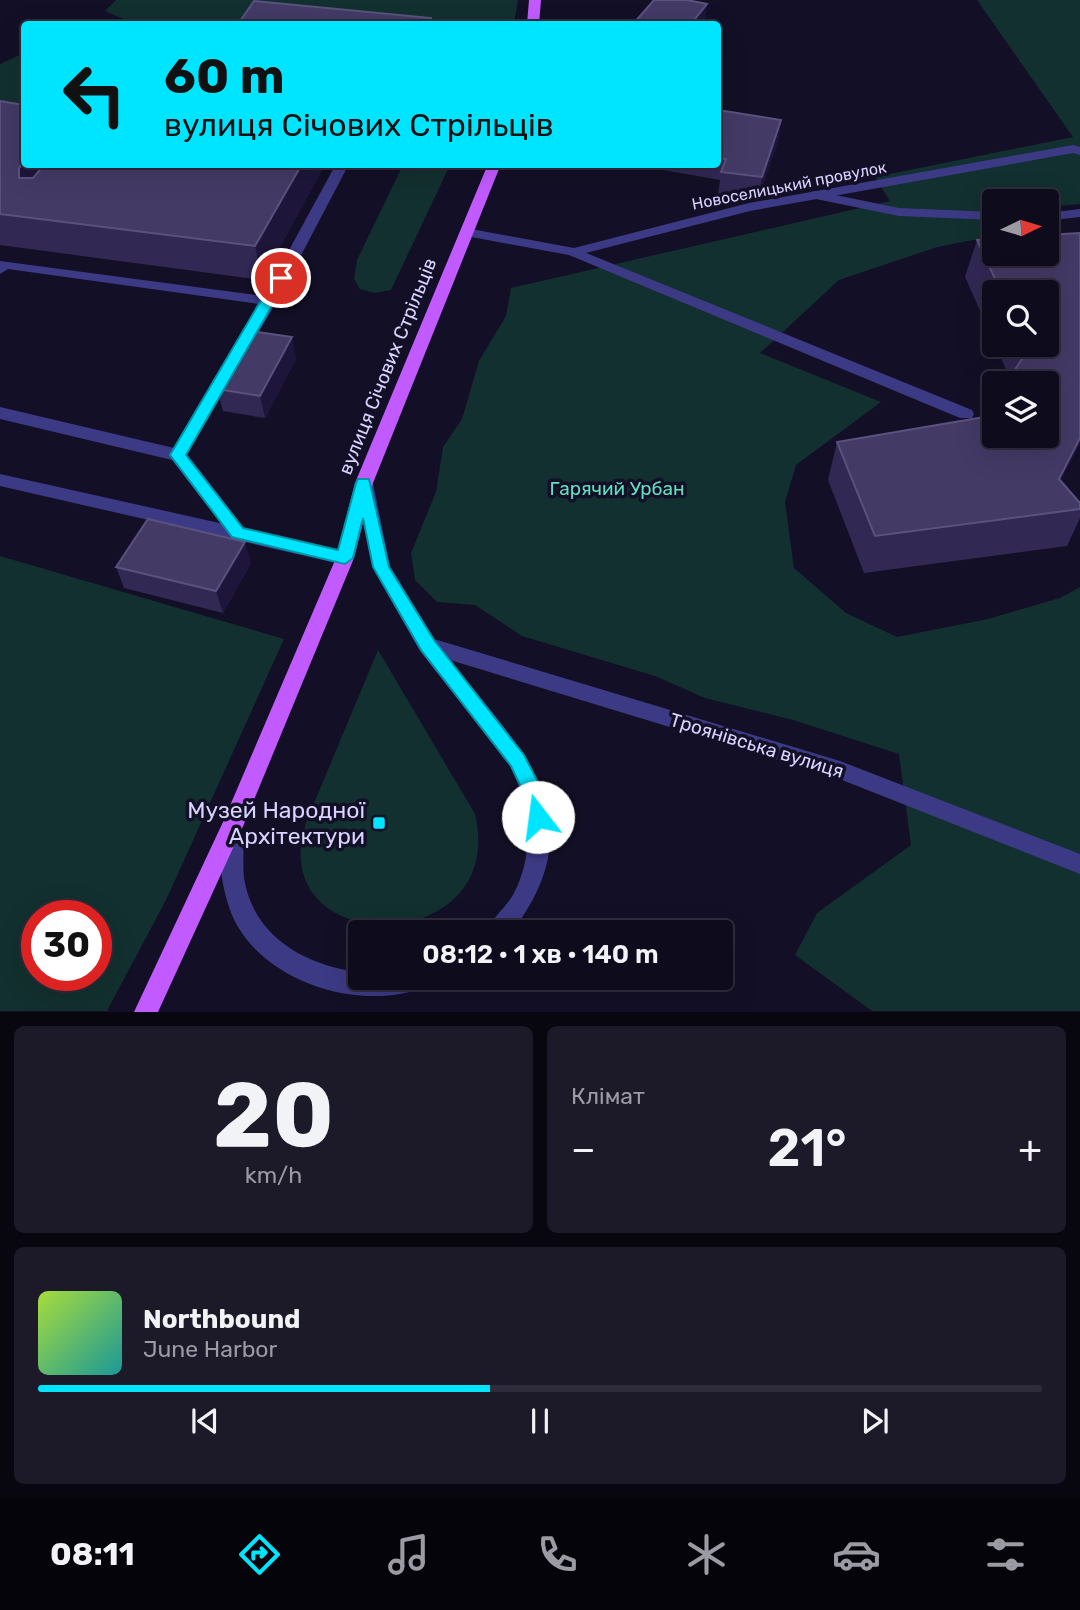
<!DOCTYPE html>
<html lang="uk">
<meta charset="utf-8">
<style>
body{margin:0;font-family:Rubik,sans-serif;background:#1c1929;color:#f1f3f6;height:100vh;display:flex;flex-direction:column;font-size:26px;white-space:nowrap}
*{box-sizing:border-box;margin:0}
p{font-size:23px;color:#9b9ba3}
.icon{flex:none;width:38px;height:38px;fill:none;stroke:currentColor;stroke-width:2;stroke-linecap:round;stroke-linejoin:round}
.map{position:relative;height:1012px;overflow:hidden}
.sheet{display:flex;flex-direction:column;gap:14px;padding:14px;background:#08060f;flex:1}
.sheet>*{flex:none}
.banner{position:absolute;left:21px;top:21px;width:700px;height:147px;border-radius:7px;box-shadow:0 7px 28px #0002,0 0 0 2px #2e2b3b;background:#00e5ff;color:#111;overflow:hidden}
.needle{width:46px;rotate:85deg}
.controls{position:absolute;left:982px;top:189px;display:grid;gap:14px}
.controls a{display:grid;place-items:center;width:77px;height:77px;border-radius:7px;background:#0e0b1c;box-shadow:0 7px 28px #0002,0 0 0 2px #2e2b3b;font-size:35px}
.speed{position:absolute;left:21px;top:900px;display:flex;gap:14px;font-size:35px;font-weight:700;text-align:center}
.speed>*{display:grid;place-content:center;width:91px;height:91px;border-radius:50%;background:#0e0b1c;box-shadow:0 7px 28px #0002,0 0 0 2px #2e2b3b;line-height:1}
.speed .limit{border:10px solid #d22;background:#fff;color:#111}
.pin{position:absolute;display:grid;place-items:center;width:60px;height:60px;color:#fff;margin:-30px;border:4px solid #fff;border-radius:50%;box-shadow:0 2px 7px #0007}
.me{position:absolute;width:77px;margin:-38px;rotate:345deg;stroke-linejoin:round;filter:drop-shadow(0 0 5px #0008)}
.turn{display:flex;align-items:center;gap:24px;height:147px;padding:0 28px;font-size:32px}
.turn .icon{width:91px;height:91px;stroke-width:2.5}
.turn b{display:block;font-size:49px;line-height:60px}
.big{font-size:52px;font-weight:600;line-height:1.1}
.sheet .widget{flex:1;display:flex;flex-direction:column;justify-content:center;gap:10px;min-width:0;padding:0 24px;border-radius:10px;background:#1c1929}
.sheet .dial{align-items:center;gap:0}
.dial b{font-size:91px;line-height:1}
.song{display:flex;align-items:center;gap:21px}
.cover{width:84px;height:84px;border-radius:10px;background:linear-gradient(135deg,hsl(80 70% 55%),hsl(180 70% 35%))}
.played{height:7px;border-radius:4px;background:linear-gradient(90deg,#00e5ff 45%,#2e2b3b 45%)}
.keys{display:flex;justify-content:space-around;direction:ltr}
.heat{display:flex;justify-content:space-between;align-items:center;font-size:38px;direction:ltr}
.sheet .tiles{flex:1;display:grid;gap:14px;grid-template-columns:1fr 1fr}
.widget:last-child{grid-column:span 2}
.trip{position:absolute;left:348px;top:920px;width:385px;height:70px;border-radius:7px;background:#0e0b1c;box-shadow:0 7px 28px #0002,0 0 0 2px #2e2b3b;font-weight:600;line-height:70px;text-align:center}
.dock{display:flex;height:112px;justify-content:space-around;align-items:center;background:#06040b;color:#9b9ba3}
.dock .icon{width:49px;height:49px}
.dock .on{color:#00e5ff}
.dock b{font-size:32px;color:#f1f3f6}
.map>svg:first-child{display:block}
.green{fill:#12302f;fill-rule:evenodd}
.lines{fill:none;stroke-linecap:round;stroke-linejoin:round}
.service{fill:#3d3a85;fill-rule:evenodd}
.minor{fill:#3d3a85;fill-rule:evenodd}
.primary{fill:#c25bff;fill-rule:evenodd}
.wall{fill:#312854}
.shaded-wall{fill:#1d163a}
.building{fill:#433a66;stroke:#5a527e;stroke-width:2}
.route{fill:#00e5ff;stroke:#0095a6;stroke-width:2}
.poi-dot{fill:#00e5ff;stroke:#130f26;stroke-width:2.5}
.labels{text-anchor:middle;stroke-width:7;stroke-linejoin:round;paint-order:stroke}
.far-street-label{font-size:16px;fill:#d9d4ff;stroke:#130f26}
.street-label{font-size:19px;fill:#d9d4ff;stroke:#130f26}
.park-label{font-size:19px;fill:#5fe0c0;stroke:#130f26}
.near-poi-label{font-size:23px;fill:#d9d4ff;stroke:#130f26;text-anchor:end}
</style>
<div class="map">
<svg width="1080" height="1012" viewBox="0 0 1080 1012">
<rect width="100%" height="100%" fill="#130f26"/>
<!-- green -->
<g class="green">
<polygon points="116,0 518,0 514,24 135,24 105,11"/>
<polygon points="977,0 1080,0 1080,204 1047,207 1046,201 994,201 994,236 937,247 839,280 760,353 881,402 796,465 785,502 794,568 846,613 897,637 988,619 1060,598 1080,587 1080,1011 872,1011 795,955 817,913 911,845 899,754 793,720 705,698 655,676 522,636 475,605 437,602 415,580 411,553 436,492 443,447 462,419 479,361 506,316 511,288 890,201 875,177 1073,137"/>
<polygon points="24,53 24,154 0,180 0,64"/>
<polygon points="403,165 450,165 391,290 375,293 360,289 354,279 357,260"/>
<path d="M0,556L284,639L167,898L107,1011H0ZM37,915H96V975H37Z"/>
<path d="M378,650L475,814C510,960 258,961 307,820Z"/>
</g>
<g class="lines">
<!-- service -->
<g class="service">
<polygon points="336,164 349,164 277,301 187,454 244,528 247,533 244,538 232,538 172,460 0,419 0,407 174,448 259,304 8,269 0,274 0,261 264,296"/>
<polygon points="816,191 899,208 994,212 994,220 899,216 811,198 811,192"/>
<polygon points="1080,209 1080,217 1046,221 1046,213"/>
<polygon points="574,248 972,410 974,414 972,418 960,418 569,255 567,252 569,249"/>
</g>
<!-- minor -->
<g class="minor">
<polygon points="1073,145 1080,147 1080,155 1073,153 750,211 574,256 466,236 459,232 466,228 574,248 749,203"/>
<polygon points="0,474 345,551 351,553 354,558 351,563 345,565 0,486"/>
<path d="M364,477L370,479L373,483L390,566L434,639L840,761L1080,854V874L837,778L450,660C521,750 599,819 511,933H486C492,917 507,907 514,893C535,853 530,805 510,766L420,651L375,572L355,483L358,479Z"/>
<path d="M232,821L240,824C246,839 242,861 244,878C253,936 305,966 360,972V978H431L428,986C368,1011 280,988 242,933C231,918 225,897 222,878C220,861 217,840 224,824Z"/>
</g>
<!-- primary -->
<g class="primary">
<polygon points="529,0 541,0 539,24 527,24"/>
<polygon points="488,164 501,164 373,483 354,558 244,824 158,1012 134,1012 223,822 336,558 355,483"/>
</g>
</g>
<!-- wall -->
<g class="wall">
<polygon points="0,101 24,164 325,164 262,280 0,245"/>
<polygon points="718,110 781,120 778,141 758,199 718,194 720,180 629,164 718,164"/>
<polygon points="977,240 1046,254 1061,481 1080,503 1080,518 1067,546 864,573 828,480 837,442 984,417 1010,378 995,345 1046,345 1046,292 994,292 994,342 965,277"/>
<polygon points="296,359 265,418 223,411 217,389"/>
<polygon points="251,563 223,613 124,588 116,567"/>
</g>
<!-- shaded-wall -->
<g class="shaded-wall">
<polygon points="707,4 705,24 691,24"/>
<polygon points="781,120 778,141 758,199 762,177"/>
<polygon points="24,162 24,164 62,164 30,201 19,178 19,168"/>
<polygon points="302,164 325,164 262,280 255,246"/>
<polygon points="292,337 296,359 265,418 260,396"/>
<polygon points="1080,438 1080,444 1042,516 1059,479"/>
<polygon points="245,542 251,563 223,613 216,591"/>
</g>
<!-- building -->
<g class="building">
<polygon points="654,0 687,0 707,4 691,24 633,24"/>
<polygon points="254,1 431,18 428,24 238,24"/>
<polygon points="0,101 24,105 24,162 19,168 19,178 33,178 45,164 302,164 255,246 0,214"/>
<polygon points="718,110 781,120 762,177 721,172 726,159 718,158"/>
<polygon points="1080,233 1080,438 1059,479 1080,503 1080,509 875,536 837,442 984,417 994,402 994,436 1046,436 1046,383 1006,383 1028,350 1026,345 1046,345 1046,292 1001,292 977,240 994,239 994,254 1046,254 1046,235"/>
<polygon points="251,331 292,337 260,396 217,389"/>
<polygon points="148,519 245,542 216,591 116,567"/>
</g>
<!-- route -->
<polygon class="route" points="281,274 288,278 186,455 243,528 338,550 356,483 358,479 369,479 389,567 434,640 524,755 540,786 548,817 545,824 538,826 531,824 521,787 511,766 421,650 373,567 363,518 353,558 345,564 232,537 170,455 274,278"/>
<!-- markers -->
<rect class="poi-dot" x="372" y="816" width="14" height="14" rx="3.5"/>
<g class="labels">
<!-- far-street labels -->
<g class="far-street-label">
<text transform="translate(789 185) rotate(-11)" y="6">Новоселицький провулок</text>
</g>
<!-- street labels -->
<g class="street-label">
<text transform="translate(387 366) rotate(-68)" y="7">вулиця Січових Стрільців</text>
<text transform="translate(757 745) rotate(17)" y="7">Троянівська вулиця</text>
</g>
<!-- park labels -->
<g class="park-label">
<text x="617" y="495">Гарячий Урбан</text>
</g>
<!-- near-poi labels -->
<g class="near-poi-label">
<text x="365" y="818">Музей Народної<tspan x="365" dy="26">Архітектури</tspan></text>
</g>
</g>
</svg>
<div class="controls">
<a><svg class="needle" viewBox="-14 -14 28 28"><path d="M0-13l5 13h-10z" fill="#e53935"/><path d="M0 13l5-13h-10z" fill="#9b9ba3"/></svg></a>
<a><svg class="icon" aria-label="search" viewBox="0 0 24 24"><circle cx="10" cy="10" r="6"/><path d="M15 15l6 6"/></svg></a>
<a><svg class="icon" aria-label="layers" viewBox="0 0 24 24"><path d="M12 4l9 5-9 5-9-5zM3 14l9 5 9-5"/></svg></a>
</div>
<div class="speed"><div class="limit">30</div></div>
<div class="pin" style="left:281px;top:278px;background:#d93025"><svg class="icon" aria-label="arrive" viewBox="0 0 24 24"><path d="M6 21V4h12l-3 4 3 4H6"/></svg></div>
<svg class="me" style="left:538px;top:817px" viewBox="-20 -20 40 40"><circle r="19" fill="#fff"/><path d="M0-13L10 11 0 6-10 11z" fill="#00e5ff"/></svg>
<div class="trip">08:12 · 1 хв · 140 m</div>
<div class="banner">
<div class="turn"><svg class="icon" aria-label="left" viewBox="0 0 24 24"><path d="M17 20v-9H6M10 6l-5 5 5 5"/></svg><div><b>60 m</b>вулиця Січових Стрільців</div></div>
</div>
</div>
<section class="sheet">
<div class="tiles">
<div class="widget dial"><b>20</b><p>km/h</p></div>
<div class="widget"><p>Клімат</p>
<div class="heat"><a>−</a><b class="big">21°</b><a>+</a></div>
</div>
<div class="widget">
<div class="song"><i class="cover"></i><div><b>Northbound</b><p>June Harbor</p></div></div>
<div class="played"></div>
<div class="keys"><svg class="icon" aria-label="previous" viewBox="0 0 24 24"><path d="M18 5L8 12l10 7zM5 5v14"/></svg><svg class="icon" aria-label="pause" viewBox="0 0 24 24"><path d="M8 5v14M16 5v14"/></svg><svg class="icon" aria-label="next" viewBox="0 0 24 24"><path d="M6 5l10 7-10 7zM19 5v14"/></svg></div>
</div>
</div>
</section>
<nav class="dock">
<b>08:11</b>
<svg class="icon on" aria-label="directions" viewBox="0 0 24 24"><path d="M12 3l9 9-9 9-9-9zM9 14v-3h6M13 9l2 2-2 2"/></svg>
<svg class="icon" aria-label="music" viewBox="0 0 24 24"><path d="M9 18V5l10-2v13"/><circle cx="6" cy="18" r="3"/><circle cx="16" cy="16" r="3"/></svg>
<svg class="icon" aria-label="phone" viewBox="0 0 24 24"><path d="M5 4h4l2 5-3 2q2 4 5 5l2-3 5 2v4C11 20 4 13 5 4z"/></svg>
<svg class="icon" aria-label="climate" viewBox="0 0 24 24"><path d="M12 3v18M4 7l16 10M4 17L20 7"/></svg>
<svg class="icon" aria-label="car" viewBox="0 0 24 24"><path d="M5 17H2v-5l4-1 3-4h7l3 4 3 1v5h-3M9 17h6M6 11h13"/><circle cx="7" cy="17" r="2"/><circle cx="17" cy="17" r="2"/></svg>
<svg class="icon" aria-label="filters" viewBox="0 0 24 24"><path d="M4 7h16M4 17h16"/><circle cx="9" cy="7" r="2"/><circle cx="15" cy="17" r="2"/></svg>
</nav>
